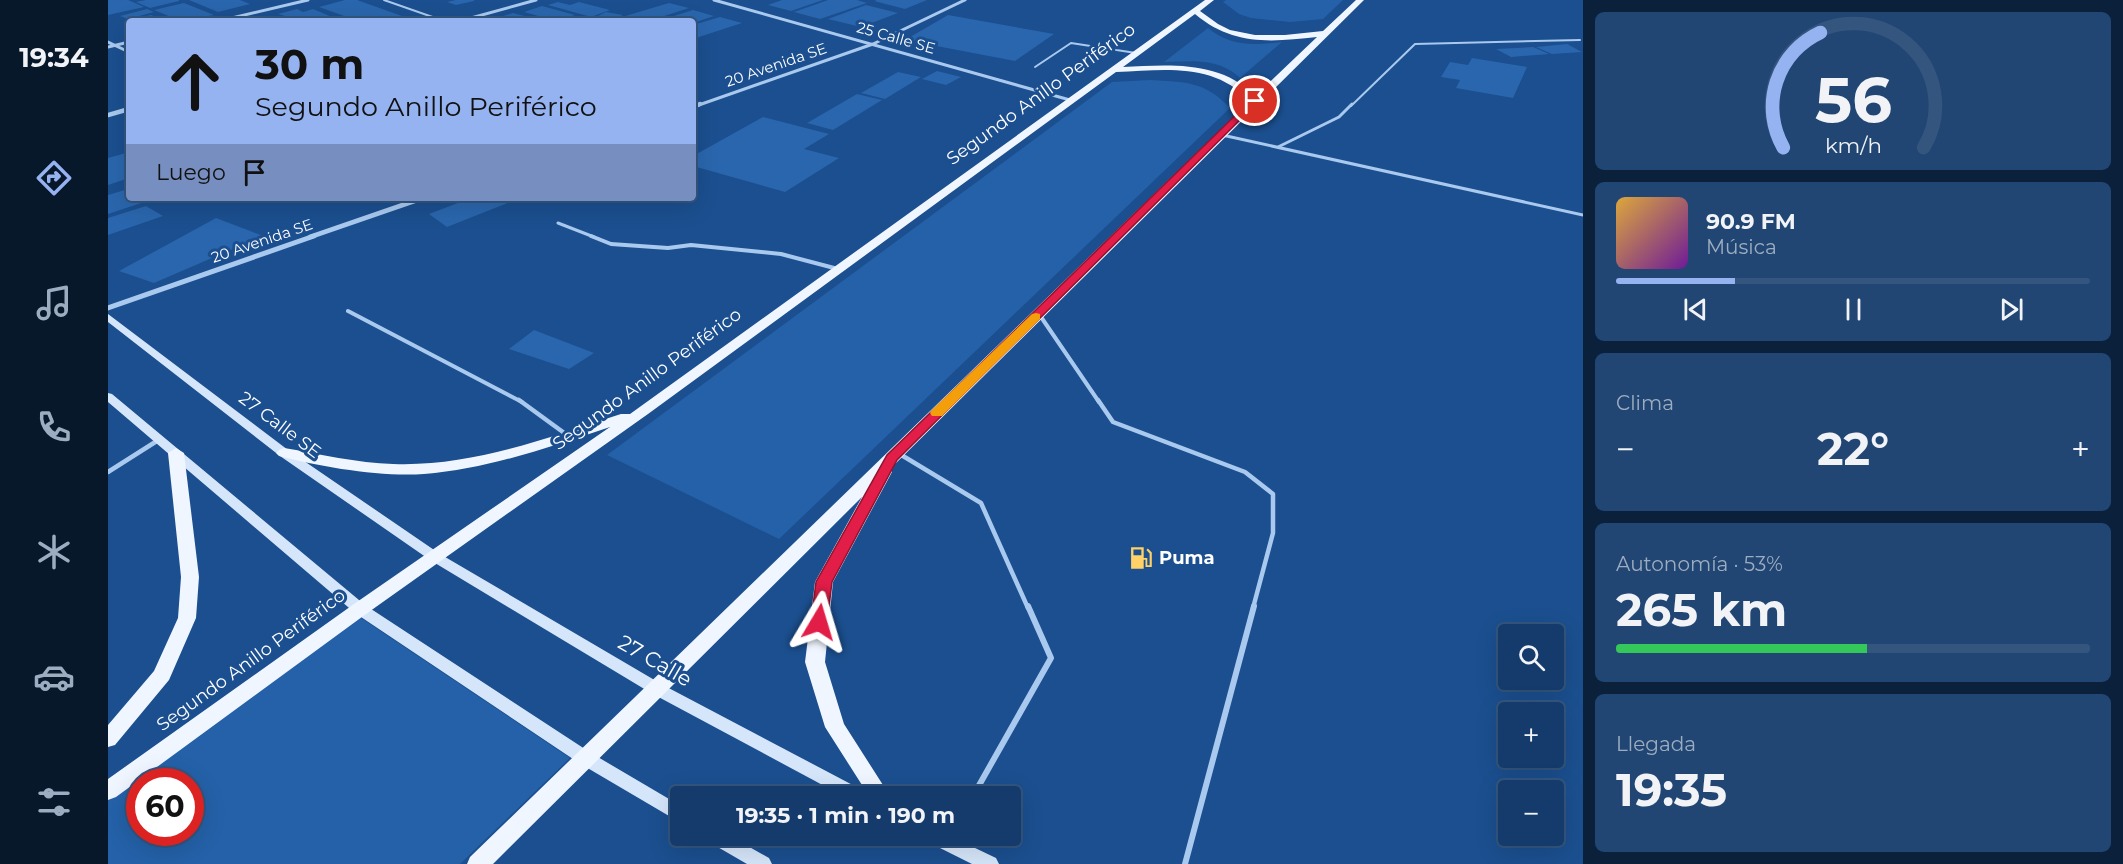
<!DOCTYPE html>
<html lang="es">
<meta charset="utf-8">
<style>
body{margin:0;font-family:Montserrat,sans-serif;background:#214673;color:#f1f3f6;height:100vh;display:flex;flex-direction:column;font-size:22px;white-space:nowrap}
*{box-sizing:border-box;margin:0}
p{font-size:20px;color:#9dadc1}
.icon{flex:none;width:33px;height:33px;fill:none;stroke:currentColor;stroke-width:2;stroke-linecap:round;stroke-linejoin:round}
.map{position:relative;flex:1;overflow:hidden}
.drawer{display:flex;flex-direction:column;gap:12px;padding:12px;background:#0b203b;width:540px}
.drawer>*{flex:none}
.banner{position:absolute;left:18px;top:18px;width:570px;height:183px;border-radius:6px;box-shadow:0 6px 24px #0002,0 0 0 2px #33557e;background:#95b2f1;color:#111;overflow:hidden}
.tools{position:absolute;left:1390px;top:624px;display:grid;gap:12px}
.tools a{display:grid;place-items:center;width:66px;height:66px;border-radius:6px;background:#143b6b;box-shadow:0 6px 24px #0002,0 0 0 2px #33557e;font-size:30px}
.speed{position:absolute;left:18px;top:768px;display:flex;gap:12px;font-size:30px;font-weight:700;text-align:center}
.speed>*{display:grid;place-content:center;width:78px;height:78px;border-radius:50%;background:#143b6b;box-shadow:0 6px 24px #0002,0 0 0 2px #33557e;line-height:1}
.speed .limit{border:9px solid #d22;background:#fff;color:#111}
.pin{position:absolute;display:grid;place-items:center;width:51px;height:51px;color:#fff;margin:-26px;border:3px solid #fff;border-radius:50%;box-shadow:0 2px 6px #0007}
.me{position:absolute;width:66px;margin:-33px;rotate:7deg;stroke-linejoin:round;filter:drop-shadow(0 0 4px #0008)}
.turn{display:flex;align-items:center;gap:21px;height:126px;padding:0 30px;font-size:27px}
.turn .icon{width:78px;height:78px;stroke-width:2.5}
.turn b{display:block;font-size:42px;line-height:51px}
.then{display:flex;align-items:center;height:57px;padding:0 30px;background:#0003;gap:12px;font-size:22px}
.big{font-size:45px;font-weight:700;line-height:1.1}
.drawer .widget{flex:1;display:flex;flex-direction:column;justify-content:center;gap:9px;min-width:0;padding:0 21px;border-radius:9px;background:#214673}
.drawer .dial{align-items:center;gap:0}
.dial svg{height:156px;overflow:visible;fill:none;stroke:#33557e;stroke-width:7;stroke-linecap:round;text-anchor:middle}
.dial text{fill:#f1f3f6;stroke:none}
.song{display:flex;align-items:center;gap:18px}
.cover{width:72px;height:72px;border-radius:9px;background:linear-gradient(135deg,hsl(40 70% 55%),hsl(280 70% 35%))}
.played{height:6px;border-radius:3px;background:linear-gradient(90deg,#95b2f1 25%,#33557e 25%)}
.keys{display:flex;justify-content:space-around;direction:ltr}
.heat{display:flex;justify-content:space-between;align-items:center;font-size:33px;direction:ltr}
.charge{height:9px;border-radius:4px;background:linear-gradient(90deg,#34c759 53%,#33557e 0)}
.trip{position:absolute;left:562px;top:786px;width:351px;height:60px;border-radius:6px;background:#143b6b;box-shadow:0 6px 24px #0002,0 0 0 2px #33557e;font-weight:700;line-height:60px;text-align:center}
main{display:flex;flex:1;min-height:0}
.menu{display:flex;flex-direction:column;width:108px;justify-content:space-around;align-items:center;background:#08182b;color:#9dadc1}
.menu .icon{width:42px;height:42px}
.menu .on{color:#95b2f1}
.menu b{font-size:27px;color:#f1f3f6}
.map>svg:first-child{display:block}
.green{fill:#2461a8;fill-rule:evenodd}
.building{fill:#2a66ad}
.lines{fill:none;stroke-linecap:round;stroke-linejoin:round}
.service-far4{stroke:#a9c9ee;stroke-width:2}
.service-far3{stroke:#a9c9ee;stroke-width:3}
.service-far2{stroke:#a9c9ee;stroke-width:4}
.service-far1{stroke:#a9c9ee;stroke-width:4.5}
.service{stroke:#a9c9ee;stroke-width:6}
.minor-far2{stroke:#a9c9ee;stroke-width:3}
.minor-far1{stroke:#a9c9ee;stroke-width:4.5}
.minor{stroke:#a9c9ee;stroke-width:5}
.secondary{fill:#d6e6fa;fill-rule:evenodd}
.primary{fill:#f0f6ff;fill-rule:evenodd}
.route{fill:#e11d48;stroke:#92132f;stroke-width:1.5}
.slow{fill:#f59e0b}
.labels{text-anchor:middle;stroke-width:6;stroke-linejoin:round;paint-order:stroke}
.far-street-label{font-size:15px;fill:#fff;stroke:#1b4f8f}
.street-label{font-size:18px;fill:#fff;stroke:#1b4f8f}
.poi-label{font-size:18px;font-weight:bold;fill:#fff;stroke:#1b4f8f;text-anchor:start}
.near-street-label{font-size:21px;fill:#fff;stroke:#1b4f8f}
</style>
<main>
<nav class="menu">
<b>19:34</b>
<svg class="icon on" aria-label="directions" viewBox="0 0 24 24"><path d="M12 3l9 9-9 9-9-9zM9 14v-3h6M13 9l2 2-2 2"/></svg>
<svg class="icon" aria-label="music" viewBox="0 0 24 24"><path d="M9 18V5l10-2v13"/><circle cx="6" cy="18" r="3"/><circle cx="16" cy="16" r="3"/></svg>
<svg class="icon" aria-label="phone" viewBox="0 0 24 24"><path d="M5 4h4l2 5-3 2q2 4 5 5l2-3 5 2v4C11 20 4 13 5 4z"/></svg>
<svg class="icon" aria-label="climate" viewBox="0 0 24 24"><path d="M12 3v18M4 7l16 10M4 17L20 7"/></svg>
<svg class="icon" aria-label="car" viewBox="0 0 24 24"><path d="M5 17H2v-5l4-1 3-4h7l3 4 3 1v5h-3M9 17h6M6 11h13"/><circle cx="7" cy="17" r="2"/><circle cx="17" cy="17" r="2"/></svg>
<svg class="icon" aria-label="filters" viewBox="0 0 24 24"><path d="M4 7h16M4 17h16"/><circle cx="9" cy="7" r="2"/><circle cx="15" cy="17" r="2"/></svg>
</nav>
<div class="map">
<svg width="1475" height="864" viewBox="0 0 1475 864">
<rect width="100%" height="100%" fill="#1b4f8f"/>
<!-- green -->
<g class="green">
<polygon points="1118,0 1235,0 1215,19 1182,22 1143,18 1131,14 1115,2"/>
<path d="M1100,28C1123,47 1147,45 1174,42L1132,78C1112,58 1083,61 1056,62Z"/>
<path d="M1042,80C1077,82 1097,81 1122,108L671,539L499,455L1004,82Z"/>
<path d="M250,616L462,758L352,864H0V800ZM32,782H82V832H32Z"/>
</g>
<!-- building -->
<g class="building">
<polygon points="0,0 20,0 36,7 0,15"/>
<polygon points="38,0 71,0 71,1 42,8 28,2"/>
<polygon points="81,0 132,0 142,4 110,12"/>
<polygon points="237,0 249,0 308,21 250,21 211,7"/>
<polygon points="348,0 366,0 366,1 348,5 339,2"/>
<polygon points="674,0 715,0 683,11 660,5"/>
<polygon points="720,0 749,0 759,3 712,19 686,12"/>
<polygon points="769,0 819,0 797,9 766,1"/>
<polygon points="450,2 462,5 471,2 502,10 483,17 440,5"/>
<polygon points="76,3 106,15 73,21 46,10"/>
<polygon points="561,3 581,8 541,21 527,21 514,17"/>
<polygon points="758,5 790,13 753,27 720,19"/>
<polygon points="434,6 467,15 448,21 416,12"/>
<polygon points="39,9 46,12 20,19 12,16"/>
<polygon points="189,9 195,12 205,9 224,17 194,21 170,14"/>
<polygon points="585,10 606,16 585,23 550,21"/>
<polygon points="498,12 515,15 502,21 480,21"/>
<polygon points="405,13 432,20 432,21 382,20"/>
<polygon points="43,15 53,19 44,21 24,19"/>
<polygon points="840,15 946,34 907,61 797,40"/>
<polygon points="163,16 176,21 147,21 146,20"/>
<polygon points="612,17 634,23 585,39 585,25"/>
<polygon points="1459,44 1474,52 1444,54 1428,47"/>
<polygon points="1425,47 1441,54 1403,57 1388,49"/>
<polygon points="1364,58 1419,67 1405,98 1348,88 1352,80 1333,77 1342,62 1360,65"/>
<polygon points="829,71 853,77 838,85 814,79"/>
<polygon points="790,72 813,77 777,99 753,93"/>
<polygon points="749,94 774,100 725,130 699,123"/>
<polygon points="655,117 721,134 696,149 731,158 677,192 585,166 585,156"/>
<polygon points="18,153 21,155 21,178 0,185 0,158"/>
<polygon points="20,189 21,198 33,198 39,201 0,214 0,195"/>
<polygon points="363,198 412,198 339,227 321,214"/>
<polygon points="38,206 55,216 0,235 0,218"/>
<polygon points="108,218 155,236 46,283 11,271"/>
<polygon points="426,330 486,353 461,369 401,349"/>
</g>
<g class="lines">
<!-- service-far4 -->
<g class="service-far4">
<polyline points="276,0 336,21"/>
<polyline points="927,67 963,43 1028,53"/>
<polyline points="1243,106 1307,44 1472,40"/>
</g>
<!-- service-far3 -->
<g class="service-far3">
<polyline points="1114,135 1475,215"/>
<polyline points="1170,147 1231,117 1244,104"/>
<polyline points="450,223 486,237"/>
</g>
<!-- service-far2 -->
<g class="service-far2">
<polyline points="483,236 503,244 560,248 583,245 673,254 730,269"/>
<polyline points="240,311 414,402"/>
<polyline points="931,314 991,402"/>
</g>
<!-- service-far1 -->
<g class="service-far1">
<polyline points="411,400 459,435"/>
<polyline points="990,400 1005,422 1137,472 1165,494 1165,533 1145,608"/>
<polyline points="790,453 873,503 920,608"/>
<polyline points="0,472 52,439"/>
</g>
<!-- service -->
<g class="service">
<polyline points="865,796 943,658 920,606"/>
<polyline points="1077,864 1146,606"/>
</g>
<!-- minor-far2 -->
<g class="minor-far2">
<polyline points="606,0 962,100"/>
<polyline points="111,21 200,0"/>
<polyline points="352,21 428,0"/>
<polyline points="0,42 21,52"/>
<polyline points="0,47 21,42"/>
<polyline points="588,106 765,44 857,0"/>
</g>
<!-- minor-far1 -->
<g class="minor-far1">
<polyline points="585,107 592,104"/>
<polyline points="0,115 21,109"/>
<polyline points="202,237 315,198"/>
</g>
<!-- minor -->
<polyline class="minor" points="0,308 206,236"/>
<!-- secondary -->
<g class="secondary">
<polygon points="0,314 180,450 332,554 555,685 756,791 758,796 735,796 543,693 322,560 172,456 0,322"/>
<polygon points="0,393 4,394 257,605 483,753 573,806 573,823 471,763 247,613 0,402"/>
<polygon points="598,836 622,836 661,858 664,864 639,864 601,842"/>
<polygon points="817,836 842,836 888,858 891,864 864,864 820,842"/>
</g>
<!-- primary -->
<g class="primary">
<path d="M1097,0H1106L1092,11L1110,24L1122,30L1147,35H1177L1215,31L1248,0H1256L782,469L784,472L725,582L717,662L736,724L782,796H761L717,727L697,662L707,582L754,497L385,864H359L362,857L1142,101C1105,62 1057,70 1008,72L540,414L258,614L8,797L0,800V779L246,604L502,427C441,447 380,469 316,474C272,477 213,467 171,456L168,453L171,450L176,448C212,454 249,463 285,464C364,467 439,438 513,414H522ZM1087,14C1125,46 1163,42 1209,37L1147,96C1112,60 1061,65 1015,67Z"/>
<polygon points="68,448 76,453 91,577 88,618 61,680 7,745 0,747 0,725 46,671 70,618 73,577 60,453"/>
</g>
</g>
<!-- route -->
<polygon class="route" points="1144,99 1151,101 789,460 724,582 719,622 717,626 705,626 703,622 708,582 779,455"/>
<!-- slow -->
<polygon class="slow" points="928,313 932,314 932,319 834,416 824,416 822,413 824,410 924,314"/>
<!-- icons -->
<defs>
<g id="fuel-bare" transform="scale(1.8)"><path d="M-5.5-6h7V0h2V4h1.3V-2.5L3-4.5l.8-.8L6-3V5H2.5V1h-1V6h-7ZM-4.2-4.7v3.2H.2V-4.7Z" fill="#ffd166" stroke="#1b4f8f" stroke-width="2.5" paint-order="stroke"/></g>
</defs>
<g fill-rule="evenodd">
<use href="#fuel-bare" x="1033" y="558"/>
</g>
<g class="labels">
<!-- far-street labels -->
<g class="far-street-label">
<text transform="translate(788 38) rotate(16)" y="5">25 Calle SE</text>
<text transform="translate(668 65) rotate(-19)" y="5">20 Avenida SE</text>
<text transform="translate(154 241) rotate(-19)" y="5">20 Avenida SE</text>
</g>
<!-- street labels -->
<g class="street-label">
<text transform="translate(933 94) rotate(-36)" y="6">Segundo Anillo Periférico</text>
<text transform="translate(539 379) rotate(-36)" y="6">Segundo Anillo Periférico</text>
<text transform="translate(172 425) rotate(37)" y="6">27 Calle SE</text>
<text transform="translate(143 660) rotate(-36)" y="6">Segundo Anillo Periférico</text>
</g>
<!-- poi labels -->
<g class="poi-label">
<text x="1051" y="564">Puma</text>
</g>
<!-- near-street labels -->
<g class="near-street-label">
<text transform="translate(547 661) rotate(30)" y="7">27 Calle</text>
</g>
</g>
</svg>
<div class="tools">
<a><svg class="icon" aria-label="search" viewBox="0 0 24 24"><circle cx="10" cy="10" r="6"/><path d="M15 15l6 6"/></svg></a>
<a>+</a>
<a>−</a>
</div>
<div class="speed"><div class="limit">60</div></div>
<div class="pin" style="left:1147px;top:101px;background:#d93025"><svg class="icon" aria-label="arrive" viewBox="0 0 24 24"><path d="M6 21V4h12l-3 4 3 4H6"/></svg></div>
<svg class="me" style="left:711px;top:622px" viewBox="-20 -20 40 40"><path d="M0-17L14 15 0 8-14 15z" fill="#e11d48" stroke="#fff" stroke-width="4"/></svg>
<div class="trip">19:35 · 1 min · 190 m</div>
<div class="banner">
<div class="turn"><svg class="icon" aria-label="ahead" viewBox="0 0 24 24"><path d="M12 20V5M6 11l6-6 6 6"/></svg><div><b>30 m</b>Segundo Anillo Periférico</div></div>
<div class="then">Luego<svg class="icon" aria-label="arrive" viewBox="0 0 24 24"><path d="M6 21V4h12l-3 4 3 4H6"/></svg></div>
</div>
</div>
<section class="drawer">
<div class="widget dial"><svg viewBox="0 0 100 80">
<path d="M14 69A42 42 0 1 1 86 69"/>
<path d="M14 69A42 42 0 0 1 33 10" stroke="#95b2f1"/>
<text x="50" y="56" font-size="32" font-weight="700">56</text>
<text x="50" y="72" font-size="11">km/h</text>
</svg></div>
<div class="widget">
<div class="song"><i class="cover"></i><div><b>90.9 FM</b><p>Música</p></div></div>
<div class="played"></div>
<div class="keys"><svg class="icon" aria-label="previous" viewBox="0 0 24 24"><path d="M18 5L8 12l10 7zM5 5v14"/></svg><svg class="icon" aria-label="pause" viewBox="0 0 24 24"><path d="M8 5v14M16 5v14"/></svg><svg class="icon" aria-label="next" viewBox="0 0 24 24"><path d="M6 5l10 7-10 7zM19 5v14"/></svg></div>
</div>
<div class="widget"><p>Clima</p>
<div class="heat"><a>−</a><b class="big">22°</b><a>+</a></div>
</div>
<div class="widget"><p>Autonomía · 53%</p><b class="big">265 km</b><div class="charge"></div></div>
<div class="widget"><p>Llegada</p><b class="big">19:35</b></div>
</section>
</main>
